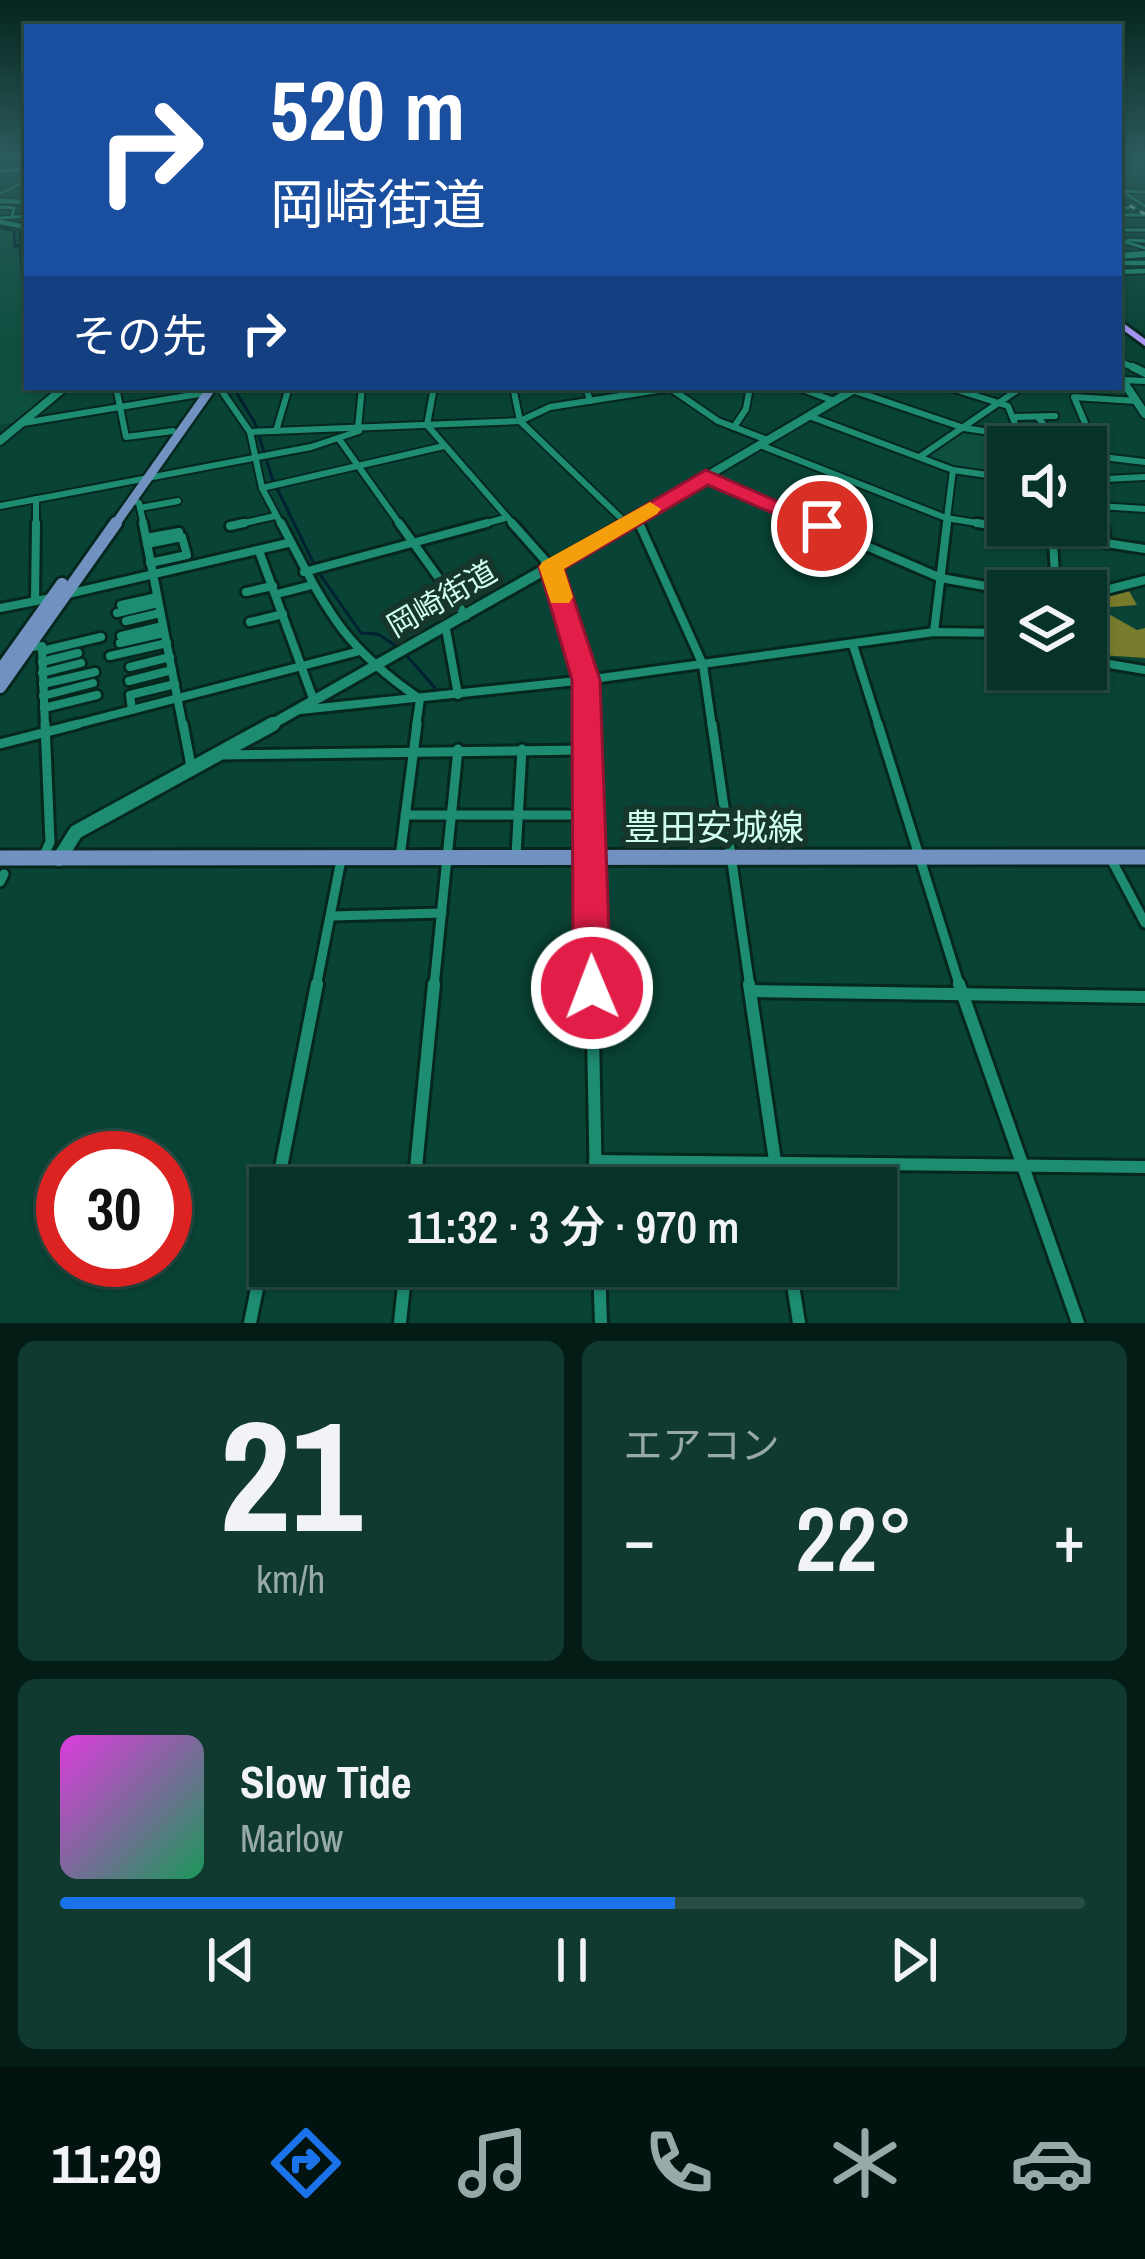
<!DOCTYPE html>
<html lang="ja">
<meta charset="utf-8">
<style>
body{margin:0;font-family:"Archivo Narrow","Noto Sans JP",sans-serif;background:#103a30;color:#f1f3f6;height:100vh;display:flex;flex-direction:column;font-size:45px;white-space:nowrap}
*{box-sizing:border-box;margin:0}
p{font-size:39px;color:#98aaa8}
.icon{flex:none;width:66px;height:66px;fill:none;stroke:currentColor;stroke-width:2;stroke-linecap:round;stroke-linejoin:round}
.map{position:relative;height:1323px;overflow:hidden}
.sheet{display:flex;flex-direction:column;gap:18px;padding:18px;background:#041c16;flex:1}
.sheet>*{flex:none}
.banner{position:absolute;left:24px;top:24px;width:1098px;height:366px;border-radius:0px;box-shadow:0 3px 9px #0004,0 0 0 3px #284d45;background:#1a4fa0;color:#fff;overflow:hidden}
.fabs{position:absolute;left:987px;top:426px;display:grid;gap:24px}
.fabs a{display:grid;place-items:center;width:120px;height:120px;border-radius:0px;background:#073228;box-shadow:0 3px 9px #0004,0 0 0 3px #284d45;font-size:60px}
.speed{position:absolute;left:36px;top:1131px;display:flex;gap:24px;font-size:60px;font-weight:700;text-align:center}
.speed>*{display:grid;place-content:center;width:156px;height:156px;border-radius:50%;background:#073228;box-shadow:0 3px 9px #0004,0 0 0 3px #284d45;line-height:1}
.speed .limit{border:18px solid #d22;background:#fff;color:#111}
.pin{position:absolute;display:grid;place-items:center;width:102px;height:102px;color:#fff;margin:-51px;border:6px solid #fff;border-radius:50%;box-shadow:0 3px 12px #0007}
.me{position:absolute;width:132px;margin:-66px;rotate:359deg;stroke-linejoin:round;filter:drop-shadow(0 0 9px #0008)}
.turn{display:flex;align-items:center;gap:42px;height:252px;padding:0 48px;font-size:54px}
.turn .icon{width:156px;height:156px;stroke-width:2.5}
.turn b{display:block;font-size:84px;line-height:102px}
.then{display:flex;align-items:center;height:114px;padding:0 48px;background:#0003;gap:24px;font-size:45px}
.big{font-size:90px;font-weight:600;line-height:1.1}
.sheet .card{flex:1;display:flex;flex-direction:column;justify-content:center;gap:18px;min-width:0;padding:0 42px;border-radius:18px;background:#103a30}
.sheet .dial{align-items:center;gap:0}
.dial b{font-size:156px;line-height:1}
.song{display:flex;align-items:center;gap:36px}
.cover{width:144px;height:144px;border-radius:18px;background:linear-gradient(135deg,hsl(300 70% 55%),hsl(150 70% 35%))}
.played{height:12px;border-radius:6px;background:linear-gradient(90deg,#1a73e8 60%,#284d45 60%)}
.keys{display:flex;justify-content:space-around;direction:ltr}
.heat{display:flex;justify-content:space-between;align-items:center;font-size:66px;direction:ltr}
.sheet .tiles{flex:1;display:grid;gap:18px;grid-template-columns:1fr 1fr}
.card:last-child{grid-column:span 2}
.trip{position:absolute;left:249px;top:1167px;width:648px;height:120px;border-radius:0px;background:#073228;box-shadow:0 3px 9px #0004,0 0 0 3px #284d45;font-weight:600;line-height:120px;text-align:center}
.tab-bar{display:flex;height:192px;justify-content:space-around;align-items:center;background:#031410;color:#98aaa8}
.tab-bar .icon{width:84px;height:84px}
.tab-bar .selected{color:#1a73e8}
.tab-bar b{font-size:54px;color:#f1f3f6}
.map>svg:first-child{display:block}
.built{fill:#0e5040}
.forest{fill:#777b2b}
.lines{fill:none;stroke-linecap:round;stroke-linejoin:round}
.stream{stroke:#002131;stroke-width:3}
.street-far5-casing{stroke:#06271e;stroke-width:6}
.street-far4-casing{stroke:#06271e;stroke-width:8}
.street-far3-casing{stroke:#06271e;stroke-width:10}
.street-far2-casing{stroke:#06271e;stroke-width:14}
.street-far1-casing{stroke:#06271e;stroke-width:15}
.street-casing{stroke:#06271e;stroke-width:18}
.secondary-far4-casing{stroke:#06271e;stroke-width:8}
.secondary-far3-casing{stroke:#06271e;stroke-width:9}
.secondary-far2-casing{stroke:#06271e;stroke-width:12}
.secondary-far1-casing{stroke:#06271e;stroke-width:16}
.secondary-casing{stroke:#06271e;stroke-width:20}
.primary-far2-casing{stroke:#06271e;stroke-width:14}
.primary-far1-casing{stroke:#06271e;stroke-width:18}
.primary-casing{stroke:#06271e;stroke-width:21}
.highway-casing{stroke:#06271e;stroke-width:6}
.street-far5{stroke:#1d8c71;stroke-width:3}
.street-far4{stroke:#1d8c71;stroke-width:4.5}
.street-far3{stroke:#1d8c71;stroke-width:6}
.street-far2{stroke:#1d8c71;stroke-width:8}
.street-far1{stroke:#1d8c71;stroke-width:9}
.street{stroke:#1d8c71;stroke-width:12}
.secondary-far4{stroke:#1d8c71;stroke-width:4.5}
.secondary-far3{stroke:#1d8c71;stroke-width:6}
.secondary-far2{stroke:#1d8c71;stroke-width:8}
.secondary-far1{stroke:#1d8c71;stroke-width:10}
.secondary{stroke:#1d8c71;stroke-width:14}
.primary-far2{stroke:#7191c0;stroke-width:9}
.primary-far1{stroke:#7191c0;stroke-width:12}
.primary{stroke:#7191c0;stroke-width:15}
.highway{fill:#a995f5;fill-rule:evenodd}
.rail{stroke:#abdbcb;stroke-width:3;stroke-dasharray:6 6;stroke-linecap:butt}
.route{fill:#e11d48;stroke:#92132f;stroke-width:3}
.slow{fill:#f59e0b}
.labels{text-anchor:middle;stroke-width:12;stroke-linejoin:round;paint-order:stroke}
.street-label{font-size:30px;fill:#d0feee;stroke:#16362c}
.near-street-label{font-size:36px;fill:#d0feee;stroke:#16362c}
</style>
<div class="map">
<svg width="1145" height="1323" viewBox="0 0 1145 1323">
<rect width="100%" height="100%" fill="#094335"/>
<!-- built -->
<g class="built">
<polygon points="0,224 15,228 27,315 27,387 63,387 20,422 0,425"/>
<polygon points="966,429 1046,442 1047,447 1008,447 1008,477 957,469 927,458"/>
</g>
<!-- forest -->
<polygon class="forest" points="1129,591 1137,605 1098,608 1137,630 1145,628 1145,658 1101,655 1090,649 1086,603"/>
<g class="lines">
<!-- stream -->
<g class="stream">
<polyline points="0,227 14,231 15,246 27,245"/>
<polyline points="233,387 255,423 272,478 314,564"/>
<polyline points="319,573 361,633 378,634 399,648"/>
<polyline points="406,655 436,689 429,692"/>
</g>
<!-- street-far5 casing -->
<g class="street-far5-casing">
<g id="street-far5">
<polyline points="0,160 27,159"/>
<polyline points="1119,189 1145,206"/>
<polyline points="1124,191 1145,192"/>
<polyline points="0,194 27,180"/>
<polyline points="0,207 14,208 12,217"/>
<polyline points="1119,208 1129,208"/>
<polyline points="1119,215 1145,215"/>
<polyline points="0,218 27,216"/>
<polyline points="1119,230 1145,230"/>
<polyline points="1119,240 1145,248"/>
<polyline points="1128,240 1145,241"/>
</g>
</g>
<!-- street-far4 casing -->
<g class="street-far4-casing">
<g id="street-far4">
<polyline points="1124,263 1145,263"/>
<polyline points="1119,272 1145,271"/>
</g>
</g>
<!-- street-far3 casing -->
<g class="street-far3-casing">
<g id="street-far3">
<polyline points="1123,380 1145,381"/>
<polyline points="116,387 126,437 173,431"/>
<polyline points="219,387 250,432 262,488 282,526"/>
<polyline points="434,387 427,425 515,526"/>
<polyline points="513,387 520,421 626,523"/>
<polyline points="586,387 590,401"/>
<polyline points="797,387 834,401"/>
<polyline points="948,387 1008,406 1020,436"/>
<polyline points="670,388 718,421 767,440"/>
<polyline points="852,390 964,428 1049,441 1049,447"/>
<polyline points="809,416 953,470 1008,478"/>
<polyline points="1015,417 1055,416"/>
<polyline points="1038,417 1049,432 1049,441"/>
<polyline points="23,423 199,394"/>
<polyline points="734,427 746,409 750,387"/>
<polyline points="358,428 362,387"/>
<polyline points="276,431 289,387"/>
<polyline points="250,432 520,421 550,407 671,388"/>
<polyline points="339,439 401,526"/>
<polyline points="760,445 946,518 996,526"/>
<polyline points="1086,455 1145,462"/>
<polyline points="921,456 1022,387"/>
<polyline points="1099,456 1074,397 1136,401"/>
<polyline points="706,477 820,526"/>
<polyline points="1094,479 1103,526"/>
<polyline points="1086,480 1145,477"/>
<polyline points="262,488 444,446"/>
<polyline points="132,500 139,503 144,526"/>
<polyline points="0,506 311,447 359,431"/>
<polyline points="1099,506 1145,509"/>
<polyline points="140,508 178,501"/>
<polyline points="636,517 640,526"/>
<polyline points="36,526 36,499"/>
<polyline points="231,526 275,516"/>
<polyline points="476,526 505,518"/>
<polyline points="946,526 953,470"/>
</g>
</g>
<!-- street-far2 casing -->
<g class="street-far2-casing">
<g id="street-far2">
<polyline points="143,523 183,727"/>
<path d="M281,523C325,606 339,644 420,699"/>
<polyline points="399,523 466,616"/>
<polyline points="512,523 551,567 586,680 587,727"/>
<polyline points="639,523 703,665 712,727"/>
<polyline points="813,523 941,578 1013,591"/>
<polyline points="977,523 1145,549"/>
<polyline points="1103,523 1107,544"/>
<polyline points="1052,525 1056,591"/>
<polyline points="230,526 244,523"/>
<polyline points="146,538 179,532"/>
<polyline points="147,544 182,537 187,555 150,563"/>
<polyline points="259,551 314,701"/>
<polyline points="304,572 487,523"/>
<polyline points="246,592 273,586"/>
<polyline points="68,594 288,543"/>
<polyline points="277,594 312,585"/>
<polyline points="1086,595 1145,580"/>
<polyline points="35,601 36,523"/>
<polyline points="121,605 157,597"/>
<polyline points="0,608 51,598"/>
<polyline points="117,613 158,603"/>
<polyline points="126,621 160,613"/>
<polyline points="250,622 283,614"/>
<polyline points="446,629 458,695"/>
<polyline points="934,632 947,523"/>
<polyline points="121,636 163,626"/>
<polyline points="120,643 164,633"/>
<polyline points="853,645 879,727"/>
<polyline points="30,647 42,646 45,727"/>
<polyline points="42,651 101,637"/>
<polyline points="110,656 167,643"/>
<polyline points="1086,660 1145,670"/>
<polyline points="42,662 78,653"/>
<polyline points="130,667 170,657"/>
<polyline points="42,673 81,663"/>
<polyline points="129,681 172,670"/>
<polyline points="43,684 95,672"/>
<polyline points="43,696 93,683"/>
<polyline points="44,708 97,695"/>
<polyline points="132,710 130,695 175,684"/>
<polyline points="300,710 586,680 934,632 1008,633"/>
<polyline points="66,727 356,652"/>
<polyline points="416,727 420,699"/>
</g>
</g>
<!-- street-far1 casing -->
<g class="street-far1-casing">
<g id="street-far1">
<polyline points="183,724 191,766"/>
<polyline points="587,724 592,987"/>
<polyline points="712,724 750,987"/>
<polyline points="878,724 960,987"/>
<polyline points="0,744 78,724"/>
<polyline points="222,755 586,750"/>
<polyline points="405,815 586,815"/>
<polyline points="516,855 522,749"/>
<polyline points="43,857 50,842 45,724"/>
<polyline points="400,857 417,724"/>
<polyline points="1111,859 1145,923"/>
<polyline points="0,882 4,874"/>
<polyline points="332,916 442,913"/>
<polyline points="316,987 341,860"/>
<polyline points="434,987 458,749"/>
</g>
</g>
<!-- street casing -->
<g class="street-casing">
<g id="street">
<polyline points="592,984 596,1188"/>
<polyline points="749,984 779,1188"/>
<polyline points="959,984 1078,1323"/>
<polyline points="751,991 1145,997"/>
<polyline points="595,1161 1145,1167"/>
<polyline points="277,1188 317,984"/>
<polyline points="414,1188 434,984"/>
<polyline points="599,1266 601,1323"/>
<polyline points="790,1266 799,1323"/>
<polyline points="250,1323 270,1224"/>
<polyline points="400,1323 406,1266"/>
</g>
</g>
<!-- secondary-far4 casing -->
<g class="secondary-far4-casing">
<g id="secondary-far4">
<polyline points="0,171 27,169"/>
<polyline points="0,201 27,202"/>
<polyline points="0,222 26,227"/>
<polyline points="23,227 24,250"/>
</g>
</g>
<!-- secondary-far3 casing -->
<g class="secondary-far3-casing">
<g id="secondary-far3">
<polyline points="24,247 27,313"/>
<polyline points="1119,256 1145,254"/>
<polyline points="1119,361 1139,370"/>
</g>
</g>
<!-- secondary-far2 casing -->
<g class="secondary-far2-casing">
<g id="secondary-far2">
<polyline points="1133,367 1145,373"/>
<polyline points="1119,375 1145,414"/>
<polyline points="0,441 65,387"/>
<polyline points="622,526 858,387"/>
</g>
</g>
<!-- secondary-far1 casing -->
<g class="secondary-far1-casing">
<polyline id="secondary-far1" points="267,727 627,523"/>
</g>
<!-- secondary casing -->
<g class="secondary-casing">
<polyline id="secondary" points="59,859 76,832 273,724"/>
</g>
<!-- primary-far2 casing -->
<g class="primary-far2-casing">
<polyline id="primary-far2" points="114,526 212,387"/>
</g>
<!-- primary-far1 casing -->
<g class="primary-far1-casing">
<g id="primary-far1">
<polyline points="0,671 62,584"/>
<polyline points="0,687 116,523"/>
</g>
</g>
<!-- primary casing -->
<g class="primary-casing">
<polyline id="primary" points="0,858 1145,857"/>
</g>
<!-- highway casing -->
<g class="highway-casing">
<polygon id="highway" points="1119,320 1145,339 1145,346 1119,327"/>
</g>
<!-- street-far5 -->
<use href="#street-far5" class="street-far5"/>
<!-- street-far4 -->
<use href="#street-far4" class="street-far4"/>
<!-- street-far3 -->
<use href="#street-far3" class="street-far3"/>
<!-- street-far2 -->
<use href="#street-far2" class="street-far2"/>
<!-- street-far1 -->
<use href="#street-far1" class="street-far1"/>
<!-- street -->
<use href="#street" class="street"/>
<!-- secondary-far4 -->
<use href="#secondary-far4" class="secondary-far4"/>
<!-- secondary-far3 -->
<use href="#secondary-far3" class="secondary-far3"/>
<!-- secondary-far2 -->
<use href="#secondary-far2" class="secondary-far2"/>
<!-- secondary-far1 -->
<use href="#secondary-far1" class="secondary-far1"/>
<!-- secondary -->
<use href="#secondary" class="secondary"/>
<!-- primary-far2 -->
<use href="#primary-far2" class="primary-far2"/>
<!-- primary-far1 -->
<use href="#primary-far1" class="primary-far1"/>
<!-- primary -->
<use href="#primary" class="primary"/>
<!-- highway -->
<use href="#highway" class="highway"/>
<!-- rail -->
<polyline class="rail" points="1119,200 1145,214"/>
</g>
<!-- sky -->
<linearGradient id="sky" x2="0" y2="1"><stop stop-color="#05251d"/><stop offset="0.46" stop-color="#2c5b5c"/><stop offset="1" stop-color="#2c5b5c" stop-opacity="0"/></linearGradient>
<rect width="1145" height="341" fill="url(#sky)"/>
<!-- route -->
<polygon class="route" points="706,470 833,526 830,531 814,531 708,485 564,569 600,680 611,988 605,1000 592,1005 578,1000 573,988 572,680 539,567"/>
<!-- slow -->
<polygon class="slow" points="650,502 661,509 657,514 564,569 573,597 569,603 551,603 539,567 542,562"/>
<g class="labels">
<!-- street labels -->
<g class="street-label">
<text transform="translate(442 599) rotate(-30)" y="10">岡崎街道</text>
</g>
<!-- near-street labels -->
<g class="near-street-label">
<text x="714" y="840">豊田安城線</text>
</g>
</g>
</svg>
<div class="fabs">
<a><svg class="icon" aria-label="sound" viewBox="0 0 24 24"><path d="M4 9h4l5-4v14l-5-4H4zM17 9q2 3 0 6"/></svg></a>
<a><svg class="icon" aria-label="layers" viewBox="0 0 24 24"><path d="M12 4l9 5-9 5-9-5zM3 14l9 5 9-5"/></svg></a>
</div>
<div class="speed"><div class="limit">30</div></div>
<div class="pin" style="left:822px;top:526px;background:#d93025"><svg class="icon" aria-label="arrive" viewBox="0 0 24 24"><path d="M6 21V4h12l-3 4 3 4H6"/></svg></div>
<svg class="me" style="left:592px;top:988px" viewBox="-20 -20 40 40"><circle r="17" fill="#e11d48" stroke="#fff" stroke-width="3"/><path d="M0-11L8 9 0 5-8 9z" fill="#fff"/></svg>
<div class="trip">11:32 · 3 分 · 970 m</div>
<div class="banner">
<div class="turn"><svg class="icon" aria-label="right" viewBox="0 0 24 24"><path d="M7 20v-9h11M14 6l5 5-5 5"/></svg><div><b>520 m</b>岡崎街道</div></div>
<div class="then">その先<svg class="icon" aria-label="right" viewBox="0 0 24 24"><path d="M7 20v-9h11M14 6l5 5-5 5"/></svg></div>
</div>
</div>
<section class="sheet">
<div class="tiles">
<div class="card dial"><b>21</b><p>km/h</p></div>
<div class="card"><p>エアコン</p>
<div class="heat"><a>−</a><b class="big">22°</b><a>+</a></div>
</div>
<div class="card">
<div class="song"><i class="cover"></i><div><b>Slow Tide</b><p>Marlow</p></div></div>
<div class="played"></div>
<div class="keys"><svg class="icon" aria-label="previous" viewBox="0 0 24 24"><path d="M18 5L8 12l10 7zM5 5v14"/></svg><svg class="icon" aria-label="pause" viewBox="0 0 24 24"><path d="M8 5v14M16 5v14"/></svg><svg class="icon" aria-label="next" viewBox="0 0 24 24"><path d="M6 5l10 7-10 7zM19 5v14"/></svg></div>
</div>
</div>
</section>
<nav class="tab-bar">
<b>11:29</b>
<svg class="icon selected" aria-label="directions" viewBox="0 0 24 24"><path d="M12 3l9 9-9 9-9-9zM9 14v-3h6M13 9l2 2-2 2"/></svg>
<svg class="icon" aria-label="music" viewBox="0 0 24 24"><path d="M9 18V5l10-2v13"/><circle cx="6" cy="18" r="3"/><circle cx="16" cy="16" r="3"/></svg>
<svg class="icon" aria-label="phone" viewBox="0 0 24 24"><path d="M5 4h4l2 5-3 2q2 4 5 5l2-3 5 2v4C11 20 4 13 5 4z"/></svg>
<svg class="icon" aria-label="climate" viewBox="0 0 24 24"><path d="M12 3v18M4 7l16 10M4 17L20 7"/></svg>
<svg class="icon" aria-label="car" viewBox="0 0 24 24"><path d="M5 17H2v-5l4-1 3-4h7l3 4 3 1v5h-3M9 17h6M6 11h13"/><circle cx="7" cy="17" r="2"/><circle cx="17" cy="17" r="2"/></svg>
</nav>
